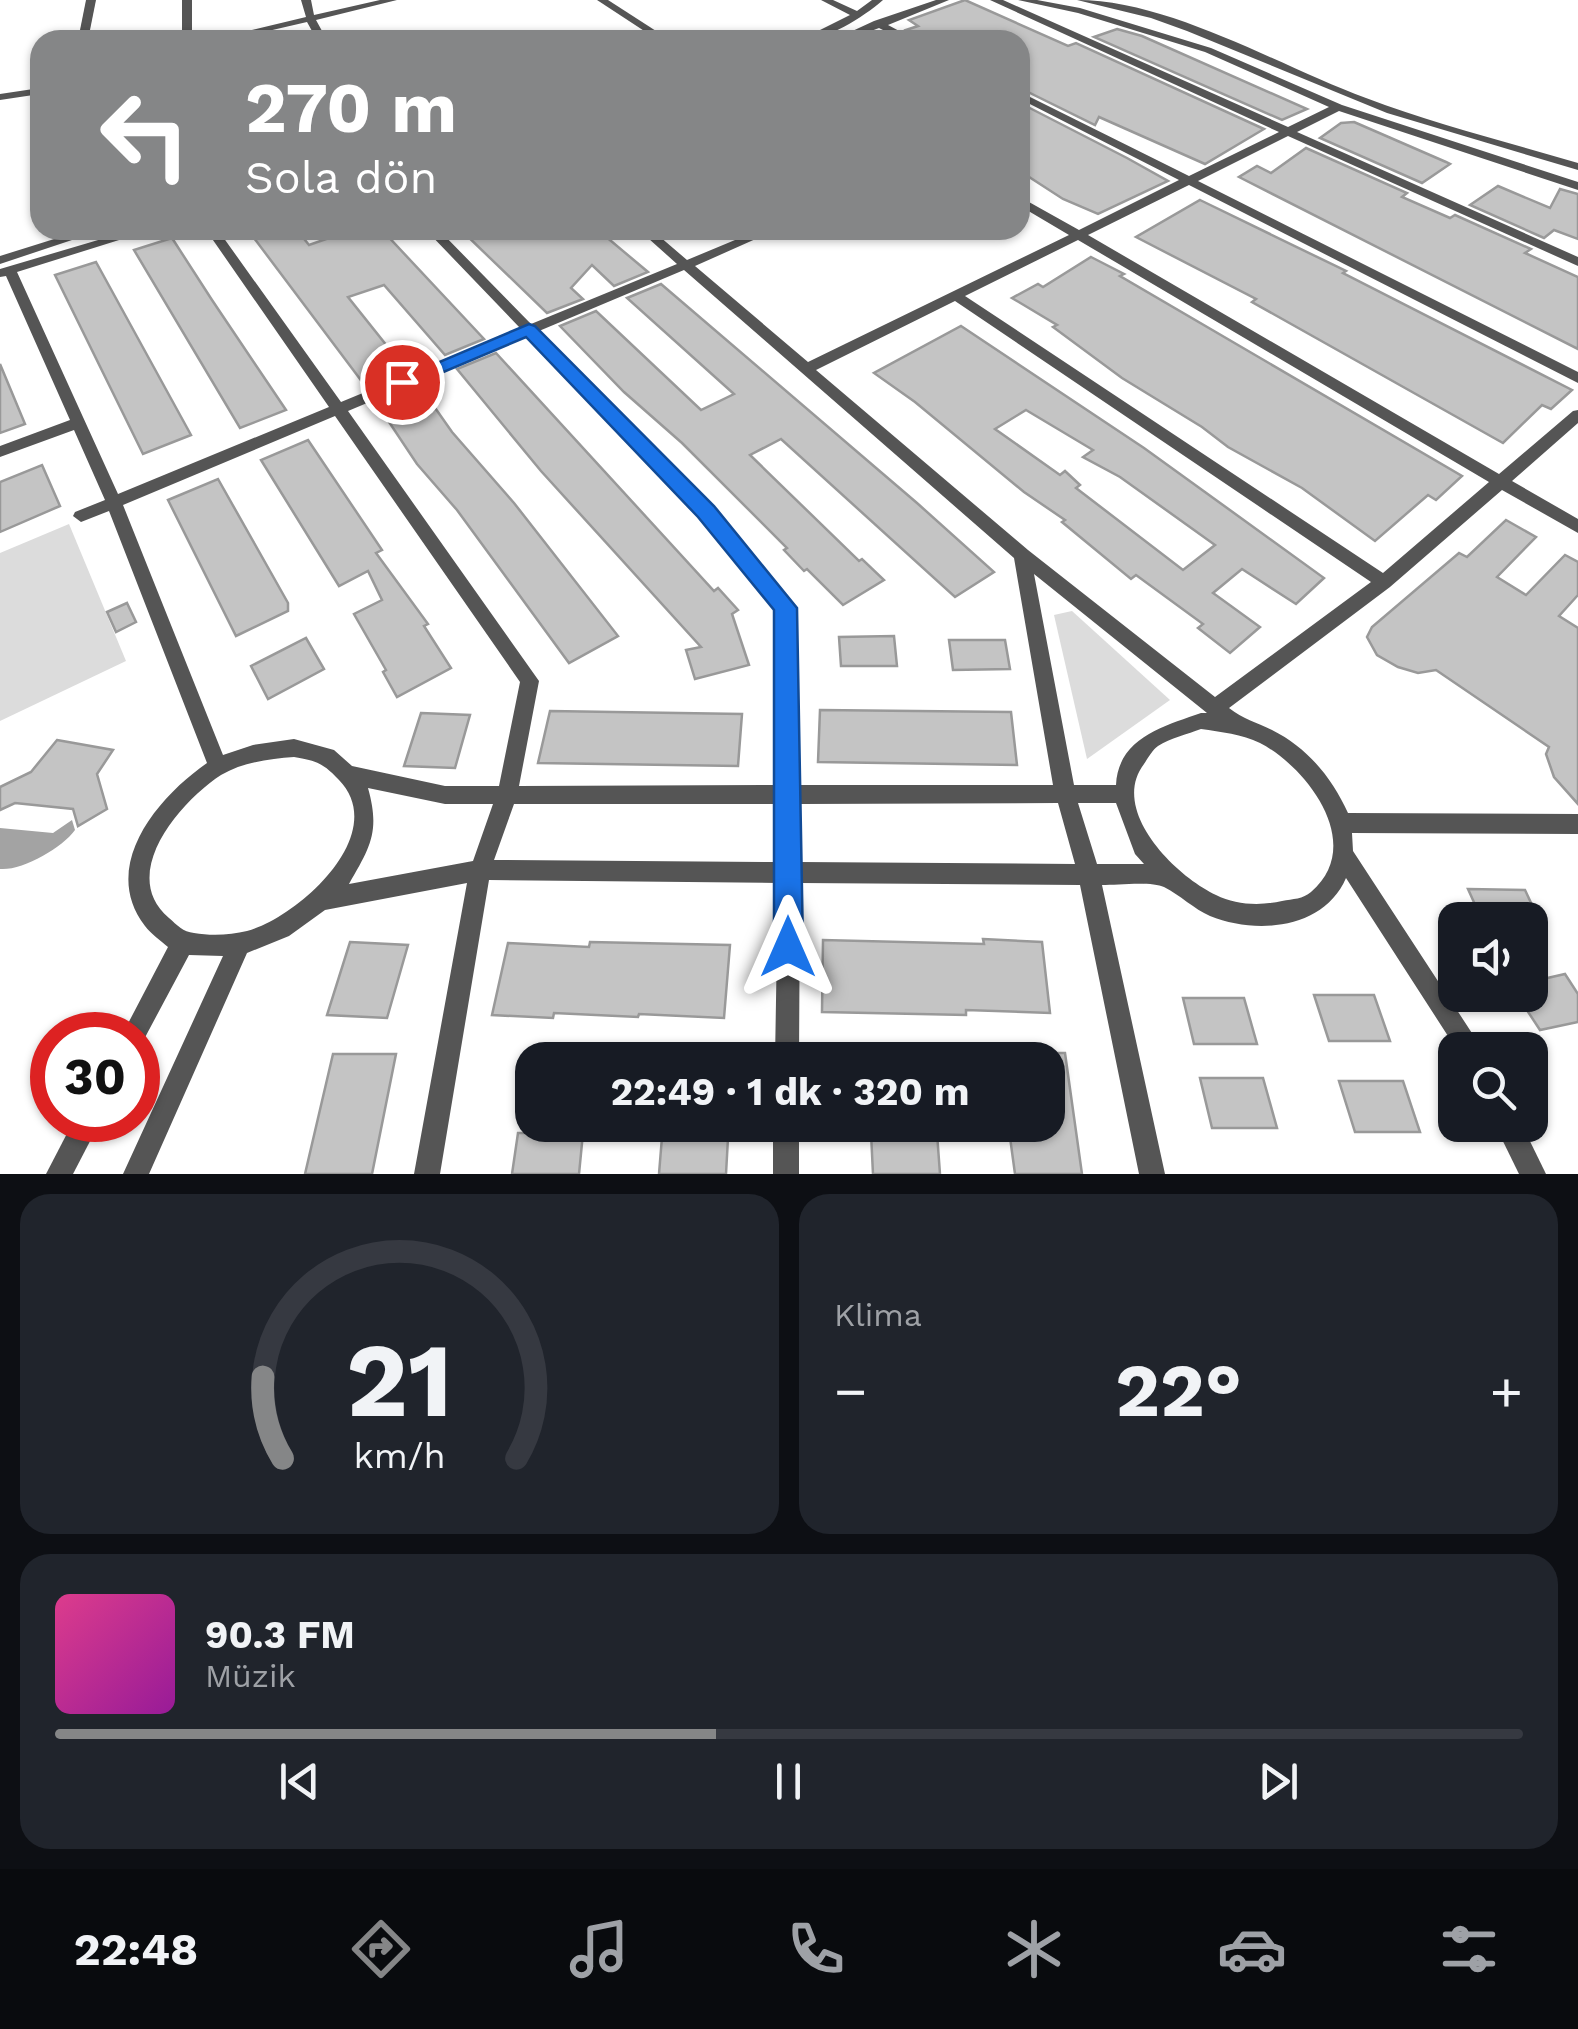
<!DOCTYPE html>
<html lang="tr">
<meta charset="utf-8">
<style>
body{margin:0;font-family:"Work Sans",sans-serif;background:#20242c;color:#f1f3f6;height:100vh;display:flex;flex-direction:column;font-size:38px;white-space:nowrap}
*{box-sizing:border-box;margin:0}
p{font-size:32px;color:#9ea1a6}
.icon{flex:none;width:55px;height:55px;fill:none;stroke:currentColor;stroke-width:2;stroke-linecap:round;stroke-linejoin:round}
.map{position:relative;height:1174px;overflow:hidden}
.details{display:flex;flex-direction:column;gap:20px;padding:20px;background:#0d0f14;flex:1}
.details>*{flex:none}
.banner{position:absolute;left:30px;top:30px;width:1000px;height:210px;border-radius:30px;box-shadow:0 2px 8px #0004;background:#858687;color:#fff;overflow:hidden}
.buttons{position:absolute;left:1438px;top:902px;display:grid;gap:20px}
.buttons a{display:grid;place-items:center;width:110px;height:110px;border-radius:20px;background:#171b24;box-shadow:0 2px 8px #0004;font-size:50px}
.speed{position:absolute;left:30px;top:1012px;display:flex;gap:20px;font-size:50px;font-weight:700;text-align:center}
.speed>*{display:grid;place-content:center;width:130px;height:130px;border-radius:50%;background:#171b24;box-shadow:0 2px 8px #0004;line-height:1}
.speed .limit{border:15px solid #d22;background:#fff;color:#111}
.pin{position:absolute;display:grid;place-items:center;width:85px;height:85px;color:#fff;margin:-42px;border:5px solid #fff;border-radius:50%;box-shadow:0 2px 10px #0007}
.me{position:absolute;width:110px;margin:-55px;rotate:0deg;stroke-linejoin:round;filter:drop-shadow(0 0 8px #0008)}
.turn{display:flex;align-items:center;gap:35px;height:210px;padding:0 50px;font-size:45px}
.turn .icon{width:130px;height:130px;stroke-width:2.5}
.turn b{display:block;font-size:70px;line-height:85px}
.big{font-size:75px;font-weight:700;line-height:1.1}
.details .card{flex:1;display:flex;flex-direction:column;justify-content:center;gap:15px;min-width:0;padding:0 35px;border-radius:30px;background:#20242c}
.details .dial{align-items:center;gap:0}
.dial svg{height:260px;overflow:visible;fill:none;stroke:#363941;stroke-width:7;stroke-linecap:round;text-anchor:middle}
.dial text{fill:#f1f3f6;stroke:none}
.song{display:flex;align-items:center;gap:30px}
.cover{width:120px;height:120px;border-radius:15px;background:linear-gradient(135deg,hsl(330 70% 55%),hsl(300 70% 35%))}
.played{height:10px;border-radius:5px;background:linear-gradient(90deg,#858687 45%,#363941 45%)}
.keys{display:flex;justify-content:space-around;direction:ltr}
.heat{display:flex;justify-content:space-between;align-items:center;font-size:55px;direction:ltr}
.details .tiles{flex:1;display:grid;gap:20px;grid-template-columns:1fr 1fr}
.card:last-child{grid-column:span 2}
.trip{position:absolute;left:515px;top:1042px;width:550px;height:100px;border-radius:30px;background:#171b24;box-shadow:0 2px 8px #0004;font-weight:700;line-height:100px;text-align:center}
.tabs{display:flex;height:160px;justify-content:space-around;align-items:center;background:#090b0e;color:#9ea1a6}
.tabs .icon{width:70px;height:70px}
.tabs .active{color:#858687}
.tabs b{font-size:45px;color:#f1f3f6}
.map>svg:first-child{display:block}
.green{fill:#dcdcdc}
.water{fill:#a3a3a3}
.building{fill:#c4c4c4;stroke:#999;stroke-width:2.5;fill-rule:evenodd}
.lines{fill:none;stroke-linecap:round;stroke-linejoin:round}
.minor{fill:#555;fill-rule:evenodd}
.route{fill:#1a73e8;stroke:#114b97;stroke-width:2.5}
</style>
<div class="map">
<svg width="1578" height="1174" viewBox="0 0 1578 1174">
<rect width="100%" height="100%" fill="#fff"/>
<!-- green -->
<g class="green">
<polygon points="69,524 126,661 0,721 0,553"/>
<polygon points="1072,611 1170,700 1087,759 1054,615"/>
</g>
<!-- water -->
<path class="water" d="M72,820L75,830C62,848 22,871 0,869V828L53,833Z"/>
<!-- building -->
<g class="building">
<polygon points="965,0 1068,46 1076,43 1264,129 1205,164 1099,117 1095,125 1020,88 1020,40 920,40 906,30 918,26 909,20"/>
<polygon points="1117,29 1142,36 1307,109 1282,120 1094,37"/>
<polygon points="1020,103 1127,158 1168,181 1098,214 1063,199 1020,171"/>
<polygon points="1354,122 1446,162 1450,164 1422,183 1320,138 1341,123"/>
<polygon points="1306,148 1407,193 1402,197 1450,218 1455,215 1531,249 1525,253 1578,277 1578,349 1239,177 1257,166 1271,173"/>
<polygon points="1498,186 1550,208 1560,189 1578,194 1578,239 1554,230 1544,238 1470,205"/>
<polygon points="1200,200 1346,271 1343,273 1572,390 1551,409 1542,405 1503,443 1252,302 1256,299 1136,237"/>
<polygon points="248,230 297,230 309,245 352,230 382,230 484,339 445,355 384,285 348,297 407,371 366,387"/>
<polygon points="461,230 528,230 529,238 551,230 598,230 648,272 614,286 592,265 571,288 583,299 547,313"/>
<polygon points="172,238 212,300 286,410 240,428 134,250"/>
<polygon points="1091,257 1124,274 1120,276 1462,476 1436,500 1428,495 1375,541 1302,488 1228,447 1202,427 1122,378 1053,327 1057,325 1012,298 1038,284 1043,287"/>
<polygon points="96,262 191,435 143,454 55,275"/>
<polygon points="661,284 917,503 994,572 955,597 781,439 750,455 859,561 862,559 884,580 843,605 807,569 804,571 784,550 787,548 682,443 624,392 560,326 596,311 701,410 734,394 627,298"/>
<path d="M961,326L1144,448L1324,578L1296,604L1242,569L1213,593L1260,627L1230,653L1198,628L1203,624L1136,575L1131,579L1062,522L1065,520L1024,492L915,402L874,373ZM1026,410L1093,450L1083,457L1120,477L1215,545L1183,570L1076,488L1080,485L1065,471L1060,475L995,429Z"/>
<polygon points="496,353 714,591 718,588 738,610 732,614 749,665 695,679 686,650 701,647 541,471 457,369"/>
<polygon points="0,364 25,424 0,433"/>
<polygon points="419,385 452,432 514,503 618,636 569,663 457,510 417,464 379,407 378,403"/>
<polygon points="308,440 382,550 376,553 428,624 424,626 451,668 397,697 383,672 386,670 354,614 382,600 368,571 339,586 261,460"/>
<polygon points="42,465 60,506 0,532 0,482"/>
<polygon points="218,479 288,603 288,611 236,636 168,500"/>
<polygon points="1506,520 1536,537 1497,577 1526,595 1565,555 1578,562 1578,595 1559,616 1578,628 1578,804 1554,777 1546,754 1549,747 1436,670 1418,673 1398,667 1377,655 1367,637 1372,627 1459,553 1467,557"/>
<polygon points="127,603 136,622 116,632 107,612"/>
<polygon points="894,636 897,666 841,666 839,637"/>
<polygon points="306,638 324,669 268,699 251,666"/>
<polygon points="949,640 1005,640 1010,669 953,670"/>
<polygon points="820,710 1011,712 1017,765 818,762"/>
<polygon points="550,711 742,714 738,766 538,763"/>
<polygon points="421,713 470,715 455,768 404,766"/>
<polygon points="57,740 113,750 97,774 107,809 78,826 73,809 15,803 0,810 0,787 31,772"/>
<polygon points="1468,889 1525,890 1539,920 1482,920"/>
<polygon points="983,939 1042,942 1050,1013 966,1010 966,1015 822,1012 823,940 984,944"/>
<polygon points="350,942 408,945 387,1018 327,1015"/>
<polygon points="590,942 730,945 724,1018 639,1014 638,1017 554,1013 553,1018 492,1015 508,943 589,947"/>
<polygon points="1565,974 1578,994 1578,1022 1540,1030 1517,995 1530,995 1530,982"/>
<polygon points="1314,995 1374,995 1390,1041 1329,1041"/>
<polygon points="1183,998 1244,998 1257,1044 1194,1044"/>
<polygon points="1048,1053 1065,1053 1082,1174 1015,1174 1009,1130 1048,1130"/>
<polygon points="333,1054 396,1054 372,1174 305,1174"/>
<polygon points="1200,1078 1263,1078 1277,1128 1212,1128"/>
<polygon points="1339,1081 1403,1081 1420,1132 1355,1132"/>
<polygon points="518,1133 583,1133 579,1174 512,1174"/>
<polygon points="871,1133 937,1133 940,1174 873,1174"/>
<polygon points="662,1137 728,1138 726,1174 659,1174"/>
</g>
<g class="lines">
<!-- minor -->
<g class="minor">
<polygon points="86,0 96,0 88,40 78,40"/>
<rect x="182" y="0" width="10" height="40"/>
<polygon points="301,0 311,0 314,15 380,0 397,0 316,20 327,40 317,40 307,22 229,40 211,40 306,17"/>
<polygon points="597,0 608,0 670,40 658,40"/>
<path d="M821,0H833L857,11L872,0H883C862,18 828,40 800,40L850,15Z"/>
<polygon points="936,0 949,0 888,25 916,40 903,40 879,28 847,40 833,40 874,21"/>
<path d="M990,0H1003L1288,127L1329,107L1205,52L1078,13L1018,0H1037L1080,8L1211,48L1342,105L1578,182V190L1339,111L1297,132L1578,257V266L1288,136L1198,181L1578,372V383L1189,185L1088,235L1499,474L1573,411L1578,410V423L1512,481L1578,519V533L1502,490L1390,587L1229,708C1243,719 1256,722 1272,730C1308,748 1332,778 1348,813L1578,814V834L1352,833L1353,851L1483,1050H1457L1346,878C1324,929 1257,935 1210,916C1194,909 1180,895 1164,887C1152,881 1117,885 1102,885L1165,1174H1139L1080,885L800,883L799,1060H775L778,883L489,880L440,1174H414L467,883L325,910L289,936L247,953L149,1174H123L223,956L189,955L142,1043L138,1045V1035H122L168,947C161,941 151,934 145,926C99,866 158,797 207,763L109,511L81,522L73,516L75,512L105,500L74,430L0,457V446L70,420L6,276L0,277V269L132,230H151L17,272L118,494L329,407L206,230H218L341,402L520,328L426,230H439L531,324L677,264L639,230H652L687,260L759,230H776L695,266L808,362L1069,235L1020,206V197L1079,230L1179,180L1020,99V92L1189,176L1279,132ZM1078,240L1489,482L1383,573L965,296ZM684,270L1014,558L1053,785H800L795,608L792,603L712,507L539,331ZM955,301L1371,582L1215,697L1028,550L816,370ZM527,336L700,515L777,610L780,785L519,786L539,681L348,411ZM335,416L520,682L499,786H445L352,766L334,750L294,739L253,745L223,755L123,505ZM1034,574L1207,713H1201C1164,726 1118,738 1116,785H1074ZM1201,729C1221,732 1242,734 1260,743C1308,768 1366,845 1311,892C1303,899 1293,899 1282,901C1260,906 1236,905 1216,895C1175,876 1109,810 1144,764C1148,758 1153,749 1158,746C1170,738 1188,734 1201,729ZM294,757C317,761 323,763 339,780C391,834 298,917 247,931C231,935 211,936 194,933C183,932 177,925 169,918C117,874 181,801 221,775C243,762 269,759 294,757ZM368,788L445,804H493L473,861L349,884C371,846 380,831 368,788ZM1058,803L1075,864L800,862V804ZM1078,803H1116L1135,854L1144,864H1097ZM514,804H780L779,862L494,860Z"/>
<path d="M1077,0C1170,0 1279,66 1366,98C1435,124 1507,142 1578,163V170L1387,113L1187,31L1151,18Z"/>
<polygon points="40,88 40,94 0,100 0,94"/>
<polygon points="83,230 102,230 0,264 0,256"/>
<polygon points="74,1120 101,1120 73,1174 46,1174"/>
<rect x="773" y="1125" width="26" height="49"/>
<polygon points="1495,1125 1522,1125 1546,1174 1519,1174"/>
</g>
</g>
<!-- route -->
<polygon class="route" points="529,324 535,326 714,506 797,608 803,947 799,958 788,962 778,958 774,947 774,610 698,517 526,337 408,387 395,387 392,382"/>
</svg>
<div class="buttons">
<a><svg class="icon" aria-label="sound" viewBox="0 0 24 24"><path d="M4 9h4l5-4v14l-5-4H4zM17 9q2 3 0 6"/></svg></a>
<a><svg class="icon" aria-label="search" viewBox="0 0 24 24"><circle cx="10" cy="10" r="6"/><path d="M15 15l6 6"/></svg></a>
</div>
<div class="speed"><div class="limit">30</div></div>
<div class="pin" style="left:402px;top:382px;background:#d93025"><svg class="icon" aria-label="arrive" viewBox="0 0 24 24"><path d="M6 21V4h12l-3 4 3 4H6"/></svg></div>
<svg class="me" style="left:788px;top:947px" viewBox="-20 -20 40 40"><path d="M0-17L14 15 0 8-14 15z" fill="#1a73e8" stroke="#fff" stroke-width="4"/></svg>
<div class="trip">22:49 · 1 dk · 320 m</div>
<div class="banner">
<div class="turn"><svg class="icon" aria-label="left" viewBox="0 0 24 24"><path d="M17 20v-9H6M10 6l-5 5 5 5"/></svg><div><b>270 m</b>Sola dön</div></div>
</div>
</div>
<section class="details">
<div class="tiles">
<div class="card dial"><svg viewBox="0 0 100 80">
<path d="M14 69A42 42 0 1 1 86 69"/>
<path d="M14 69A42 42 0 0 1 8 44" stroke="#858687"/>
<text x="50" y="56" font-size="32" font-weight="700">21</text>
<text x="50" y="72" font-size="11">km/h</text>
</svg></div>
<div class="card"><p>Klima</p>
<div class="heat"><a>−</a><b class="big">22°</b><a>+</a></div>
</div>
<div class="card">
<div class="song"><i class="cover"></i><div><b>90.3 FM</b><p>Müzik</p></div></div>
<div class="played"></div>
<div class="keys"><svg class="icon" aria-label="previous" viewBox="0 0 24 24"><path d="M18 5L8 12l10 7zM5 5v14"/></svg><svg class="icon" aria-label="pause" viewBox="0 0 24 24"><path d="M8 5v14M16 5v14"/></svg><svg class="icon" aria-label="next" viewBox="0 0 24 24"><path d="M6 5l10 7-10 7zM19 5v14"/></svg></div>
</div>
</div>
</section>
<nav class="tabs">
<b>22:48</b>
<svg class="icon active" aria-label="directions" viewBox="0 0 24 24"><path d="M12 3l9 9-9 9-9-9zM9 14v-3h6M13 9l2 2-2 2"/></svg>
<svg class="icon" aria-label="music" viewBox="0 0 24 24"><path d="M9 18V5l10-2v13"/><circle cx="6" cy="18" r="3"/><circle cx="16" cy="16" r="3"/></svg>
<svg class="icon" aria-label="phone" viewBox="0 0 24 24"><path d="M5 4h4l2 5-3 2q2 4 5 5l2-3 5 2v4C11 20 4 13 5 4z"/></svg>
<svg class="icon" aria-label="climate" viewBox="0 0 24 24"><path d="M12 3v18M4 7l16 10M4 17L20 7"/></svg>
<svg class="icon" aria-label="car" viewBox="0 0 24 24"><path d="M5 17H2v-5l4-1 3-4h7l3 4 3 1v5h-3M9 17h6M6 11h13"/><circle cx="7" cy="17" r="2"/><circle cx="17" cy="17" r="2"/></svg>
<svg class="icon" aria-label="filters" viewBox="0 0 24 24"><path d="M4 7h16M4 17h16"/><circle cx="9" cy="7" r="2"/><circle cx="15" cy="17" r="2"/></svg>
</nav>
